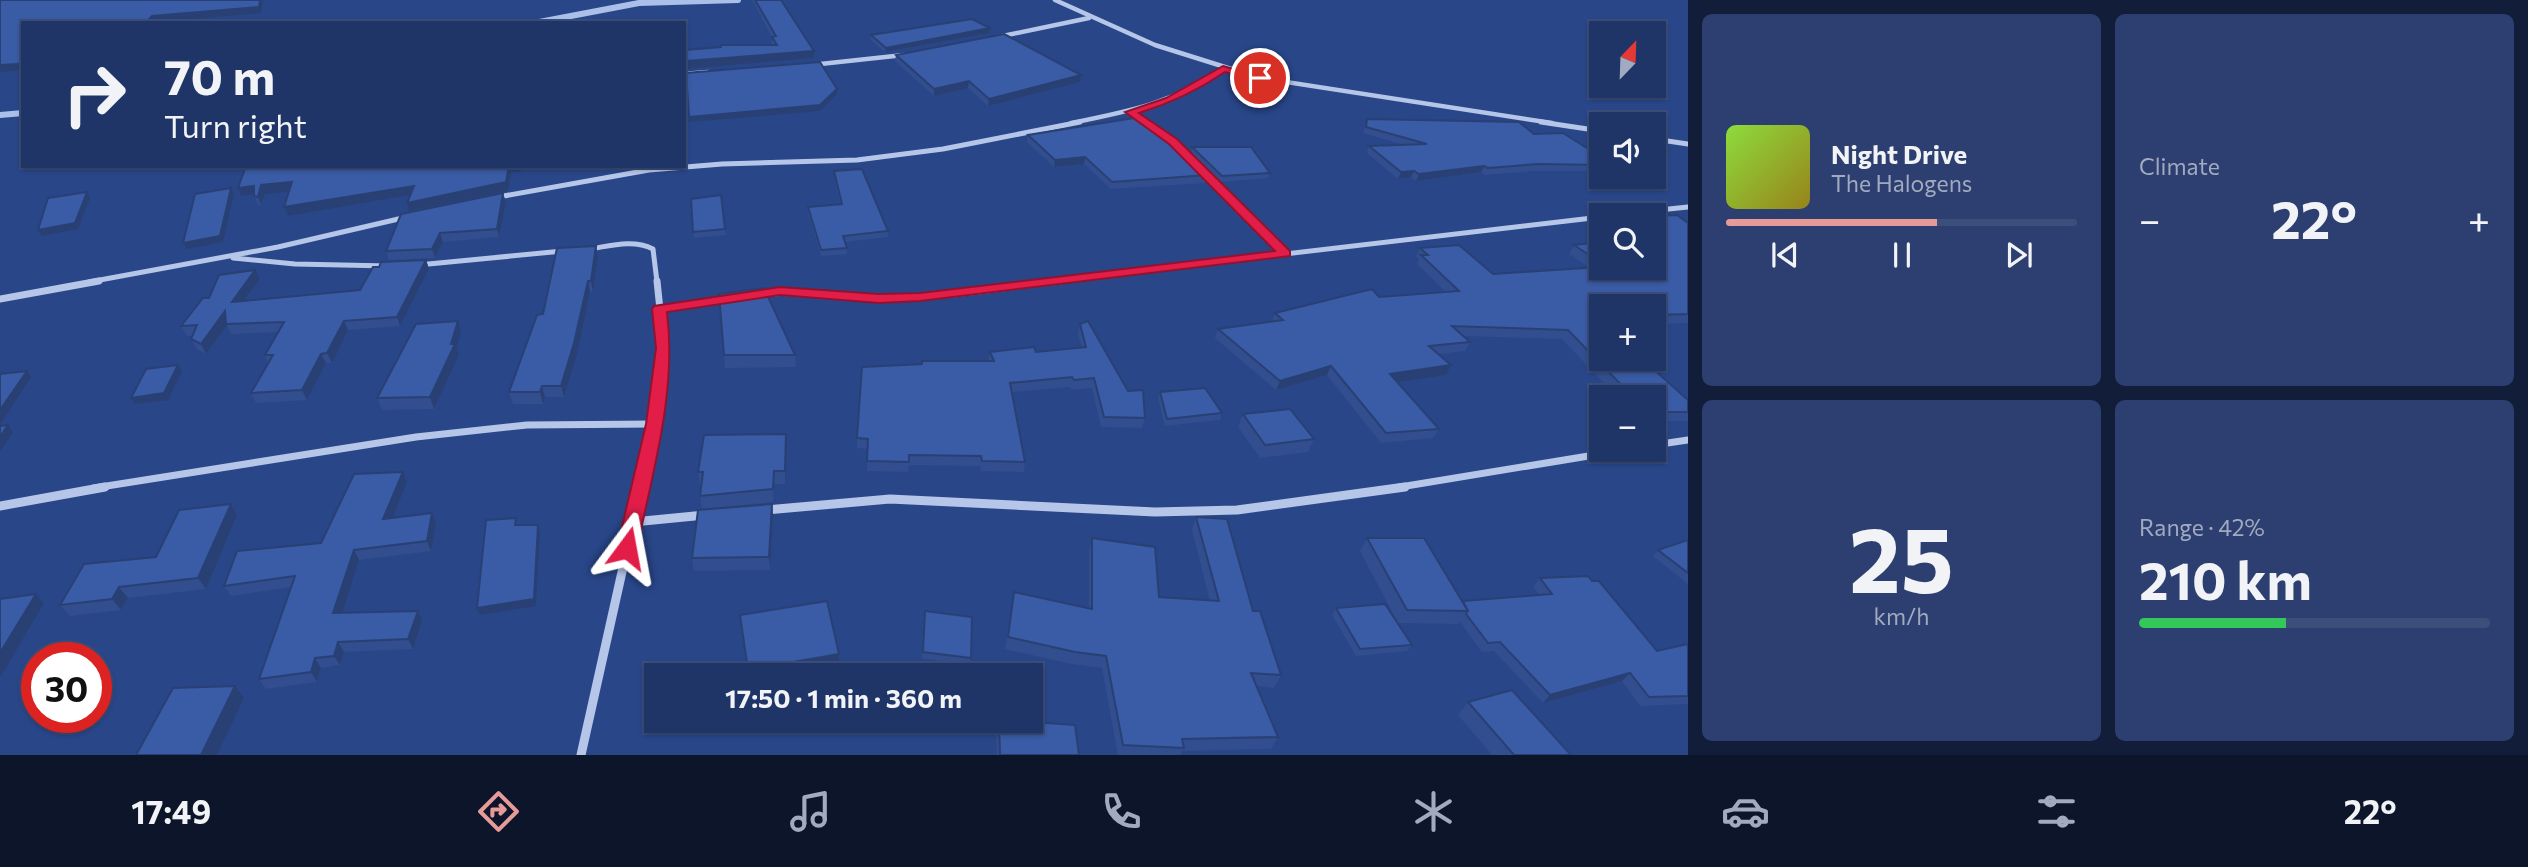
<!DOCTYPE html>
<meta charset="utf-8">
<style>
body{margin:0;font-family:Commissioner,sans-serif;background:#2c3f70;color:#f1f3f6;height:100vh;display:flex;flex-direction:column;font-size:26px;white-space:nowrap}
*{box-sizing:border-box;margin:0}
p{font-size:23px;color:#a1aac0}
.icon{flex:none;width:38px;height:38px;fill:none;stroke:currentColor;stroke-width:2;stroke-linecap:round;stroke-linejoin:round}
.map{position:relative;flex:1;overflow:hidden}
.panel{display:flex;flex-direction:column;gap:14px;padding:14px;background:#111d39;width:840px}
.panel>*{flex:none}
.top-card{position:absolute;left:21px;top:21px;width:665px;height:147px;border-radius:0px;box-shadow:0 2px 5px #0004,0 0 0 2px #3c4f7b;background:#1f3467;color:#f1f3f6;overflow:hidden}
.needle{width:46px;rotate:23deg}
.controls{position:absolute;left:1589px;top:21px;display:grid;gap:14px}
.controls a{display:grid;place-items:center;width:77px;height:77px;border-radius:0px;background:#1f3467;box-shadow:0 2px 5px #0004,0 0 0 2px #3c4f7b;font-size:35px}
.speed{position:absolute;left:21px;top:642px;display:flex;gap:14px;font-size:35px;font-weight:700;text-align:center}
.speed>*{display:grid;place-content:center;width:91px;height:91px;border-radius:50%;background:#1f3467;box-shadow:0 2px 5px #0004,0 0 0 2px #3c4f7b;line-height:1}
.speed .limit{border:10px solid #d22;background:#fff;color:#111}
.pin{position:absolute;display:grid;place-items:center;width:60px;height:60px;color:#fff;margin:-30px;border:4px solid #fff;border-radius:50%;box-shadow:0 2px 7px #0007}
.me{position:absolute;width:77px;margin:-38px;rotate:13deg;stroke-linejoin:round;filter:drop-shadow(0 0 5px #0008)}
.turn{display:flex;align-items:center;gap:24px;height:147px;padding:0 28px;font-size:32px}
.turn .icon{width:91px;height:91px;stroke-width:2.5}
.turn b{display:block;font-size:49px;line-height:60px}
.big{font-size:52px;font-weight:700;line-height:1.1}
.panel .tile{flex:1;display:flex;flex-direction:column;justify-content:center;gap:10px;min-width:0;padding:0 24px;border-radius:10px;background:#2c3f70}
.panel .dial{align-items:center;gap:0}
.dial b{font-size:91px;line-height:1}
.song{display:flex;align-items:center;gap:21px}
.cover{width:84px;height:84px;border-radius:10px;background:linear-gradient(135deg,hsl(90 70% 55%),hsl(50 70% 35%))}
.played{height:7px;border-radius:4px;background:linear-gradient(90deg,#e69b98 60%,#3c4f7b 60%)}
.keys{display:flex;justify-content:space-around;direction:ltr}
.heat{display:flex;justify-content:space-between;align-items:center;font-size:38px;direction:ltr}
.charge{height:10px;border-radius:5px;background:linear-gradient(90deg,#34c759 42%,#3c4f7b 0)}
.panel .tiles{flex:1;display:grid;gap:14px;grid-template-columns:repeat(2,1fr)}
.trip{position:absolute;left:644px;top:663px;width:399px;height:70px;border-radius:0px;background:#1f3467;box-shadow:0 2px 5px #0004,0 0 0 2px #3c4f7b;font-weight:700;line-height:70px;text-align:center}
.menu{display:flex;height:112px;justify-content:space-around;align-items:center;background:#0c1529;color:#a1aac0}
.menu .icon{width:49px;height:49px}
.menu .on{color:#e69b98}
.menu b{font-size:32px;color:#f1f3f6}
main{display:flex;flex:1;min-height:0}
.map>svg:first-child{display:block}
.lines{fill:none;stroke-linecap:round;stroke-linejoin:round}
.stream{stroke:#abc0e9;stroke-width:6}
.minor-far3{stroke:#b6c6e8;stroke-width:4.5}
.minor-far2{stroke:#b6c6e8;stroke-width:5}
.minor-far1{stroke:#b6c6e8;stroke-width:7}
.minor{stroke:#b6c6e8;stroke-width:9}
.wall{fill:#324e8e}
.shaded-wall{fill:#294074}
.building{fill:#3a5ba5;stroke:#294074;stroke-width:2}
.route{fill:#e11d48;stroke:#92132f;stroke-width:2}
</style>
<main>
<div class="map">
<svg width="1688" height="755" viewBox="0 0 1688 755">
<rect width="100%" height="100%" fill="#294689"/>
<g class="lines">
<!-- stream -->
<g class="stream">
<polyline points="534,23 639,3 738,0"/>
<polyline points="0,115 23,113"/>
</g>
<!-- minor-far3 -->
<g class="minor-far3">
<polyline points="1055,0 1155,45 1260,78 1552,123"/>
<polyline points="998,37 1089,18"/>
<polyline points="811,65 904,55"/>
<polyline points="684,74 708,72"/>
<polyline points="1131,112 1147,123"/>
<path d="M1071,123C1131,111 1172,103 1223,69"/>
</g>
<!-- minor-far2 -->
<g class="minor-far2">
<polyline points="1145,122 1170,139"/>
<polyline points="1541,122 1601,131"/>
<polyline points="1654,139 1688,144"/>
<polyline points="1204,172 1285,253"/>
<polyline points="498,197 649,170 722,164 857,160 943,149 1080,122"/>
<polyline points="1611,215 1688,207"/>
<path d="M589,249C610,246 633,239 653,249L657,282"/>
<polyline points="233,258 295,264 389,266"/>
<polyline points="418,265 563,251"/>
<polyline points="89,282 278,247 407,217"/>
<polyline points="1045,282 1601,217"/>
</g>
<!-- minor-far1 -->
<g class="minor-far1">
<path d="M757,294C799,289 840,299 882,299C941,298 1001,287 1060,281"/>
<polyline points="0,299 99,281"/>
<polyline points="659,309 728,298"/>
<polyline points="1654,445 1688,440"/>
<polyline points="94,488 416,437 527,425 655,424"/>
<polyline points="641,488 655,424 664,348 657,281"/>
<polyline points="1394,488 1625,450"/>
</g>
<!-- minor -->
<g class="minor">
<polyline points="0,506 105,487"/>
<polyline points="766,510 890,499 1155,512 1237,510 1405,487"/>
<polyline points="633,522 705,515"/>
<polyline points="581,755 641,487"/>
</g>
</g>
<!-- wall -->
<g class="wall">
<polygon points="752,0 781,0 814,58 687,69 772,45 772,37"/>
<polygon points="990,28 990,33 885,52 871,40 871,35"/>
<polygon points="896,55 1081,75 1080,82 988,106 968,88 934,96 895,61"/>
<polygon points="1367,119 1534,134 1601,157 1601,171 1534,171 1484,175 1481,172 1416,181 1411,177 1398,179 1367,153 1369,146 1404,145 1363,133"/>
<polygon points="1028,135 1208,175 1206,183 1111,189 1084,164 1054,167 1027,142"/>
<polygon points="1192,147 1270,173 1268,178 1220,182 1191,152"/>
<polygon points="246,166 548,166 511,173 508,191 409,211 407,203 410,195 288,216 284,207 289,191 265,194 261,205 258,205 254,195 241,196 238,188"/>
<polygon points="834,171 888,231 888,237 845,242 847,248 847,254 821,256 808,213 808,207 840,204 834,176"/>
<polygon points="721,195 726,235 694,238 691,199"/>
<polygon points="506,202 499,237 443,242 435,258 389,260 386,251"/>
<polygon points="1654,216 1688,223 1688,323 1654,324 1654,306 1601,306 1601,359 1688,400 1688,421 1654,421 1654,397 1617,397 1562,339 1463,336 1470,342 1465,351 1438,354 1446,375 1397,382 1439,429 1433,438 1381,443 1327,375 1276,390 1215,338 1218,329 1272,321 1275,313 1379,297 1446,292 1417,264 1419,259 1416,256 1420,248 1493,274 1590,268 1569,254 1574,245 1601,242 1601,268 1654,268"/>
<polygon points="596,246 598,257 593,292 590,292 577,355 564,397 545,397 543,404 513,404 509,392 543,314"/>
<polygon points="426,260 429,269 400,326 348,330 332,363 326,363 307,400 256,403 251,393 268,363 265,355 279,332 231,334 227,325 206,354 197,349 191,339 193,336 187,336 181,326 209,298 260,279 245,301 360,290"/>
<polygon points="719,294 795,355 796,367 725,368"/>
<polygon points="1080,324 1128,391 1145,418 1142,428 1101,427 1092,388 1072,390 1070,387 1012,392 1025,462 1024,472 981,471 980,466 909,465 908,472 867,471 867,449 857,448 857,438 988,361 990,352 1036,352 1082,348 1078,334"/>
<polygon points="461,332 457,349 459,355 434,409 382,410 377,398"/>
<polygon points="1160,392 1222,413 1220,420 1165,426 1158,398"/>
<polygon points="1243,414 1314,439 1308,452 1260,458 1238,427"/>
<polygon points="786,434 785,484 774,484 773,502 702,509 700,496 701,485 700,485 698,472"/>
<polygon points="407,482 392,518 432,513 436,523 431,551 359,560 342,612 418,611 422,621 413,649 344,652 340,665 321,668 317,682 266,689 259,679 291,587 231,596 224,586 321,543"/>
<polygon points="231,504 237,515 206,589 128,598 121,610 70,616 60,605 156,557"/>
<polygon points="772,504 773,517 770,570 694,571 692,558"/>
<polygon points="1196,517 1253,611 1281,675 1274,688 1256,686 1278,737 1271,749 1182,751 1180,755 1118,755 1102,668 1071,664 1005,649 1014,592 1089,608 1089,551 1092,538 1159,597 1210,601 1192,530"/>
<polygon points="1367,538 1463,601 1540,595 1533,587 1540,578 1657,651 1688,644 1688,704 1640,706 1622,681 1543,703 1494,651 1482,652 1460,622 1459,624 1398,623 1360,551"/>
<polygon points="1688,540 1688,584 1653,556 1658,550"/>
<polygon points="1336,608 1412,645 1407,651 1356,656 1332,615"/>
<polygon points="925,611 971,658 970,664 922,659"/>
<polygon points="1468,702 1571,755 1492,755 1458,715"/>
<polygon points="998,721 1079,755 997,755 996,732"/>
</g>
<!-- shaded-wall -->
<g class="shaded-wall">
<polygon points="260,0 263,0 261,13 146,23 152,16"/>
<polygon points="990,28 990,33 885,52 886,48"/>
<polygon points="814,51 814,58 687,69 686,61"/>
<polygon points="23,60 23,69 22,70 0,72 0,65"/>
<polygon points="1081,75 1080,82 988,106 989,99"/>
<polygon points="969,81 968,88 934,96 934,89"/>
<polygon points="837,89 837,94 820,111 689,122 689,117"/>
<polygon points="1085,157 1084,164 1054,167 1055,160"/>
<polygon points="509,166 548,166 511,173 508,191 409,211 407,203"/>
<polygon points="1484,166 1481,172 1416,181 1419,174"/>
<polygon points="1414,171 1411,177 1398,179 1401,172"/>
<polygon points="292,182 296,191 265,194 261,205 258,197 261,185"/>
<polygon points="254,186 258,194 241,196 238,188"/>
<polygon points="414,186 416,194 288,216 284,207"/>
<polygon points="231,188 234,194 223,242 187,249 183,243"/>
<polygon points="87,192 90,198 78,229 42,236 38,230"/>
<polygon points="503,193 506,202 499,237 497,229"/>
<polygon points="440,233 443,242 435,258 432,249"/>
<polygon points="596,246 598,257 593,292 591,281"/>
<polygon points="426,260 429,269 400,326 397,317"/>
<polygon points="255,270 260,279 237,311 232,302"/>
<polygon points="588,281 590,292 577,355 564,397 561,386"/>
<polygon points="225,311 227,325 206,354 201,344"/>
<polygon points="344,321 348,330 332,363 327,353"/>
<polygon points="458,321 461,332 457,349 459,355 434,409 430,397 451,344"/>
<polygon points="321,354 326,363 307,400 302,390"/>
<polygon points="178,365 182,371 168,400 135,404 131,398"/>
<polygon points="1451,365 1446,375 1386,384 1390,374"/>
<polygon points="1331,366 1327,375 1276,390 1280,381"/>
<polygon points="27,371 31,377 0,425 0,410"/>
<polygon points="542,386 545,397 543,404 540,392"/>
<polygon points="8,425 13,432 0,452 0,437"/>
<polygon points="786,434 787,447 785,484 785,471"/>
<polygon points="403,472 407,482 388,529 383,519"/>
<polygon points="231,504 237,515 206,589 198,578"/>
<polygon points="772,504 773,517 770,570 769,557"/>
<polygon points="432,513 436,523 431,551 427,541"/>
<polygon points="538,525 540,531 536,606 480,615 477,608"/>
<polygon points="354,550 359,560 339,623 333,613"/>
<polygon points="119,587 128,598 121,610 112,599"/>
<polygon points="36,594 44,603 0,678 0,653"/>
<polygon points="418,611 422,621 413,649 408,639"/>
<polygon points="338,642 344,652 340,665 334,656"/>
<polygon points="839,654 839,667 790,676 749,676 748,670"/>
<polygon points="315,658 321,668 317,682 311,672"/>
<polygon points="1630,673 1622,681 1543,703 1550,695"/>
<polygon points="235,686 244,698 217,755 201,755"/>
</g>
<!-- building -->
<g class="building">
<polygon points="0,0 260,0 259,7 152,16 146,23 23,23 23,60 18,64 0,65"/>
<polygon points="755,0 781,0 814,51 686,61 685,50 721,47 721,45 777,45 772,37 776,36"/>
<polygon points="972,19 990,28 886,48 871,35"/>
<polygon points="1004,34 1081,75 989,99 969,81 934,89 896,55"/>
<polygon points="820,62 837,89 820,105 689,117 686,73"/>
<polygon points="1140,117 1171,139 1208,175 1112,182 1085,157 1055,160 1028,135"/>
<polygon points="1367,119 1519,122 1534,134 1563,133 1601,157 1601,165 1538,164 1488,168 1484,166 1419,174 1414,171 1401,172 1369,146 1427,144 1366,127"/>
<polygon points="1192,147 1251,147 1270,173 1222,176"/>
<polygon points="246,166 509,166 506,182 407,203 414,186 284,207 292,182 261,185 258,197 254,196 254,186 238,188"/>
<polygon points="862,169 888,231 843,236 847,248 821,250 808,207 842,204 834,171"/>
<polygon points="231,188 220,236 183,243 195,194"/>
<polygon points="87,192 75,223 38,230 48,198"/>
<polygon points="503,193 497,229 440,233 432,249 386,251 401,214"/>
<polygon points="721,195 725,229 693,232 691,199"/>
<polygon points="1677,215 1688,223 1688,314 1654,315 1654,306 1601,306 1601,318 1597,318 1601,322 1601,359 1642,359 1688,400 1688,412 1654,412 1654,397 1633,397 1568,330 1452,326 1470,342 1429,346 1451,365 1390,374 1439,429 1386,433 1331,366 1280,381 1218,329 1283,320 1275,313 1372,289 1379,297 1459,291 1421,255 1428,255 1420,248 1459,245 1493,274 1601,267 1654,268 1654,236 1658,235 1654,232 1654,216"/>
<polygon points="1601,242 1601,263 1574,245"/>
<polygon points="596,246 591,281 588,281 574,343 561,386 542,386 540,392 509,392 537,315 543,314 557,248"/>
<polygon points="426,260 397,317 344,321 327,353 321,354 302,390 251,393 273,355 265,355 284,322 226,324 225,311 201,344 191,339 197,325 181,326 203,298 209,298 219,275 255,270 232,302 360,290 373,267 379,267 381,262"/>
<polygon points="764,288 795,355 724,355 719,294"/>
<polygon points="458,321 451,344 455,344 430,397 377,398 416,324"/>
<polygon points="1088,321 1128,391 1143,390 1145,418 1104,417 1094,378 1074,380 1072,377 1010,383 1025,462 982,461 981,456 909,455 909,462 867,461 868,439 857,438 862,367 922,364 922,361 994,361 990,352 1034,347 1036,352 1086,347 1080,324"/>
<polygon points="178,365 164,393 131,398 146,369"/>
<polygon points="27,371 0,410 0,374"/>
<polygon points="1205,388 1222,413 1167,419 1160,392"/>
<polygon points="1290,409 1314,439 1265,445 1243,414"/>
<polygon points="8,425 0,437 0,426"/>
<polygon points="786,434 785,471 774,471 773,489 700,496 703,472 698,472 704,435"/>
<polygon points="403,472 383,519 432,513 427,541 354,550 333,613 418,611 408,639 338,642 334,656 315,658 311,672 259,679 295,576 224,586 237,551 321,543 354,474"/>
<polygon points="231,504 198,578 119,587 112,599 60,605 84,564 156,557 179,510"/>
<polygon points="772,504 769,557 692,558 698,510"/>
<polygon points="1196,517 1227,519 1253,611 1260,611 1281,675 1251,673 1278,737 1182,739 1184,748 1123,745 1106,656 1075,652 1008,637 1014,592 1092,609 1092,538 1155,547 1159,597 1219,601"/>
<polygon points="516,518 515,525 538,525 534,599 477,608 486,520"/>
<polygon points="1367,538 1424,538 1468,611 1407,610"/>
<polygon points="1688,540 1688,573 1658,550"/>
<polygon points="1588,576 1592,581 1599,581 1657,651 1688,644 1688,696 1649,697 1630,673 1550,695 1500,642 1488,643 1466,614 1468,611 1463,601 1552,594 1540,578"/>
<polygon points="36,594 0,653 0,599"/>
<polygon points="827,601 839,654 748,670 740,615"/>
<polygon points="1385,604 1412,645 1360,649 1336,608"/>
<polygon points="925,611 972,617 971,658 923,652"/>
<polygon points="235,686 201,755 136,755 173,688"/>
<polygon points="1512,690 1571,755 1514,755 1468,702"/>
<polygon points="999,721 1017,721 1075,725 1079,755 1000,755"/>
</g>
<!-- route -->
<path class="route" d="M1223,66L1265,78L1260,81L1225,72C1197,91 1171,103 1139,113L1177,139L1290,251V256L920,301L879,303L780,295L667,312C677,391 653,471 637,548L634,553L627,556L620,553L617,548L646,424L656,348L652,309L654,306L780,287L879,294L920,293L1275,251L1169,144L1125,112L1166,98Z"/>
</svg>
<div class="controls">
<a><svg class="needle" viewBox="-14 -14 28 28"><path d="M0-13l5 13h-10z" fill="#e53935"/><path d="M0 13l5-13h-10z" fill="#a1aac0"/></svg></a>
<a><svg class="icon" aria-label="sound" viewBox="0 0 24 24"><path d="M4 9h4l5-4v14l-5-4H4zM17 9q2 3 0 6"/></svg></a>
<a><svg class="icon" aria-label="search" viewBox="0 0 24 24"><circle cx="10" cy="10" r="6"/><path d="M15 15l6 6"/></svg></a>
<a>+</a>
<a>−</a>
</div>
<div class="speed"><div class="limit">30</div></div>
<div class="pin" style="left:1260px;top:78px;background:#d93025"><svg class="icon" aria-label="arrive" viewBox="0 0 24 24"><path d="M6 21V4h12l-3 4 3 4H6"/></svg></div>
<svg class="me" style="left:627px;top:548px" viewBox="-20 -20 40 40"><path d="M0-17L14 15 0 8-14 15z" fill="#e11d48" stroke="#fff" stroke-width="4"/></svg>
<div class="trip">17:50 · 1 min · 360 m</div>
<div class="top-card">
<div class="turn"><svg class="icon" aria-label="right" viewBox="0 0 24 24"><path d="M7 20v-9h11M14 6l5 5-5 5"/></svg><div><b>70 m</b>Turn right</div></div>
</div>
</div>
<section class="panel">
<div class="tiles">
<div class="tile">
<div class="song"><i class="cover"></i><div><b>Night Drive</b><p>The Halogens</p></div></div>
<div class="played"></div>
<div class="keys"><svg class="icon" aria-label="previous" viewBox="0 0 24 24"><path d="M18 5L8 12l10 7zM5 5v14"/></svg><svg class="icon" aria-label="pause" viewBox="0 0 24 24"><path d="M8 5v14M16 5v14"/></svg><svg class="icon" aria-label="next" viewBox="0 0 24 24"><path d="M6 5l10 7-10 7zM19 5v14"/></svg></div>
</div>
<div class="tile"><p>Climate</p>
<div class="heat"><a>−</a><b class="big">22°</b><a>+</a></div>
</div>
<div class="tile dial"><b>25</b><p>km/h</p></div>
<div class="tile"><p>Range · 42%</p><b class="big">210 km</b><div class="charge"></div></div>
</div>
</section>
</main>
<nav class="menu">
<b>17:49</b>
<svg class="icon on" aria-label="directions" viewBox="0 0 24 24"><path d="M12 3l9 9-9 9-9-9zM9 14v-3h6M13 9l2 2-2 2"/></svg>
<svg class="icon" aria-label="music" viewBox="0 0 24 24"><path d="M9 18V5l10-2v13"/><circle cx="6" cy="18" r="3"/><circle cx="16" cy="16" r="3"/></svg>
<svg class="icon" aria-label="phone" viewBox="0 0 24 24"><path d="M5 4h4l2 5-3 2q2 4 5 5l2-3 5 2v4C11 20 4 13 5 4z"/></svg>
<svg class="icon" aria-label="climate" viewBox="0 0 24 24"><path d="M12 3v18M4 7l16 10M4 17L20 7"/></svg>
<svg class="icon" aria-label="car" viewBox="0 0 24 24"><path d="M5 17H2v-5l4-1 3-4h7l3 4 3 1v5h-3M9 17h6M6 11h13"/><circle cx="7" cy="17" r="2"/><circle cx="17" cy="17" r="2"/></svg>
<svg class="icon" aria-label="filters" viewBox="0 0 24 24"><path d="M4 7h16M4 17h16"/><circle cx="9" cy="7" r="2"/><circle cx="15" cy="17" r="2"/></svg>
<b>22°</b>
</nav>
